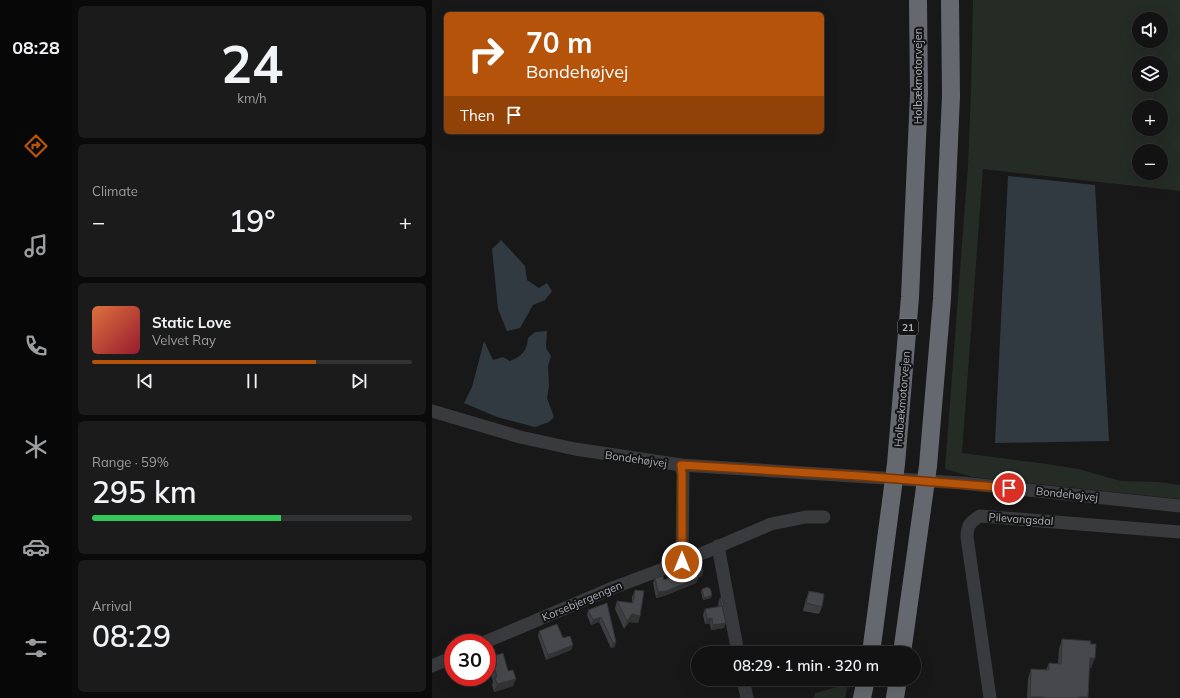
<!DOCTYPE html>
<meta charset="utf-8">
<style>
body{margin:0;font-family:Mulish,sans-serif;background:#1b1b1c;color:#f1f3f6;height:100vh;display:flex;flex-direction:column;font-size:15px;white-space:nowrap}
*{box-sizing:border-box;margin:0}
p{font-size:13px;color:#9c9ea0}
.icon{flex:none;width:22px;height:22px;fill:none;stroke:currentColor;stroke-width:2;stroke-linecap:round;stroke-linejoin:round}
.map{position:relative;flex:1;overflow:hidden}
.panel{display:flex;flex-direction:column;gap:6px;padding:6px;background:#0a0a0a;width:360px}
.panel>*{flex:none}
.top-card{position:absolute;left:12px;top:12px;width:380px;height:122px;border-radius:6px;box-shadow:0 4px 16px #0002,0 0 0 1px #313233;background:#b45309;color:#fff;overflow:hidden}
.controls{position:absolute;left:700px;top:12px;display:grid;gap:8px}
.controls a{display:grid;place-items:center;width:36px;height:36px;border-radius:50%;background:#121213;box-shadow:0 4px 16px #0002,0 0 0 1px #313233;font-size:20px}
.speed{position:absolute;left:12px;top:634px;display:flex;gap:8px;font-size:20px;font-weight:700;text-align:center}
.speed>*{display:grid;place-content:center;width:52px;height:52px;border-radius:50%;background:#121213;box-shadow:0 4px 16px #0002,0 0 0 1px #313233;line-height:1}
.speed .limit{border:6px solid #d22;background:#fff;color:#111}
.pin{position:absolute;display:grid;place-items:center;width:34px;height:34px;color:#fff;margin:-17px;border:2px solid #fff;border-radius:50%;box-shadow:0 1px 4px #0007}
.me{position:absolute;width:44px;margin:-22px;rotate:0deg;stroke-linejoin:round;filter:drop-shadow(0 0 3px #0008)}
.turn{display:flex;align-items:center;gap:14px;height:84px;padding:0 16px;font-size:18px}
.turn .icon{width:52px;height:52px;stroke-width:2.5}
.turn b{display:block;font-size:28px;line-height:34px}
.then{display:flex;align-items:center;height:38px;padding:0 16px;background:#0003;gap:8px;font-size:15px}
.big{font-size:30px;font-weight:600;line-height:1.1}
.panel .card{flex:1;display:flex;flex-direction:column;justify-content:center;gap:6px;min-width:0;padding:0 14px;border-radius:6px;background:#1b1b1c}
.panel .dial{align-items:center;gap:0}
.dial b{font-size:52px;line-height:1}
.song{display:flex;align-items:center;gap:12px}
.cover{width:48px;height:48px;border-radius:6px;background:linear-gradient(135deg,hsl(20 70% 55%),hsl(350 70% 35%))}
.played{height:4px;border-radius:2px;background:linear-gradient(90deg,#b45309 70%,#313233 70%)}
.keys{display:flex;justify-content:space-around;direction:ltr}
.heat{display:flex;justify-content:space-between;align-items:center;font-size:22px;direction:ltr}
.charge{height:6px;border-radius:3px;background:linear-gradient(90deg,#34c759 59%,#313233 0)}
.trip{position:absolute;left:259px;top:646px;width:230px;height:40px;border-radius:20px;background:#121213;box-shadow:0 4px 16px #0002,0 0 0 1px #313233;font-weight:600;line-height:40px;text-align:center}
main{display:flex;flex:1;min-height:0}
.menu{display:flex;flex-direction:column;width:72px;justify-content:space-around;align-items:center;background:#070708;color:#9c9ea0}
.menu .icon{width:28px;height:28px}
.menu .current{color:#b45309}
.menu b{font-size:18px;color:#f1f3f6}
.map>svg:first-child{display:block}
.green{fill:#242c25;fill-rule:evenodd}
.water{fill:#323a41}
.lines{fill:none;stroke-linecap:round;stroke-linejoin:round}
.minor{stroke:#393a3e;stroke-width:13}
.highway{stroke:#66686f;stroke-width:18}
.wall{fill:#3d3e41}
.shaded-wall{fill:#323235}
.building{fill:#47484c;stroke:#323235}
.route-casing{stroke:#753606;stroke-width:10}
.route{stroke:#b45309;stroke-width:7}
.labels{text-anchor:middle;stroke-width:4;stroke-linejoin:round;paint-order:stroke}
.shield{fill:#131314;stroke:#7d8087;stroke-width:1}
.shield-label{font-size:10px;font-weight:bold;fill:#abafb8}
.street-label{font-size:11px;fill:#abafb8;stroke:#131314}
</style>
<main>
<nav class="menu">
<b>08:28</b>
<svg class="icon current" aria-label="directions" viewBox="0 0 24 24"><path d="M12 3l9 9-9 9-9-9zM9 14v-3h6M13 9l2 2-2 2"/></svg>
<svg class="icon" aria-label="music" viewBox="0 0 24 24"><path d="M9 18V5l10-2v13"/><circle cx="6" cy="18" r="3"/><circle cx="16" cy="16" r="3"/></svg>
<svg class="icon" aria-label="phone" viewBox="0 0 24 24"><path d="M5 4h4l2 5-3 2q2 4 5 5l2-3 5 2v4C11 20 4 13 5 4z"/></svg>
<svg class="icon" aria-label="climate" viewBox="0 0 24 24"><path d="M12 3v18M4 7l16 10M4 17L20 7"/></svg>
<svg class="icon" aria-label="car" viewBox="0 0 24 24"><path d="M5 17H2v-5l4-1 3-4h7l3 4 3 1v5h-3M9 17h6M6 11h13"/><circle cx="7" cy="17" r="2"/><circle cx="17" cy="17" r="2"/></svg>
<svg class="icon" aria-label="filters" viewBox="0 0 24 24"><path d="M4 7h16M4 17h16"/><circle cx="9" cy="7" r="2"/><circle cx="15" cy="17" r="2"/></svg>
</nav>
<section class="panel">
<div class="card dial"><b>24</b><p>km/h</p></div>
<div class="card"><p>Climate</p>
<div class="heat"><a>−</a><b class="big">19°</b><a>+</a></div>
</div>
<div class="card">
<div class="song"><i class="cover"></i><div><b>Static Love</b><p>Velvet Ray</p></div></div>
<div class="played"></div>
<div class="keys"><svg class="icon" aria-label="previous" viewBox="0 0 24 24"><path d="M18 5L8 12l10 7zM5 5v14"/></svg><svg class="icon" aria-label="pause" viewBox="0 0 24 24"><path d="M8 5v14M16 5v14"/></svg><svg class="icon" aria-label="next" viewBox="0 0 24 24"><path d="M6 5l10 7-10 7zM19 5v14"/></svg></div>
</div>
<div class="card"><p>Range · 59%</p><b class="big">295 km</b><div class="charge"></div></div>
<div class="card"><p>Arrival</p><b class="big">08:29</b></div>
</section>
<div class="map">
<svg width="748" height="698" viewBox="0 0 748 698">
<rect width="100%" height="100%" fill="#181819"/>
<!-- green -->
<g class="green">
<path d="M541,0H748V191L551,169L530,453L615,464L646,469L689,481L726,482L748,485V499L540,477L513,469L536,165L539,92ZM707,19H729V41H707ZM707,63H729V85H707ZM707,107H729V129H707ZM707,151H729V173H707Z"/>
<polygon points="416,684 413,698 382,698 383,693"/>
</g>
<!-- water -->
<g class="water">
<polygon points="576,176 663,185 677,441 563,443"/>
<polygon points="69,240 93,266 95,280 107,288 115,283 120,291 113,300 101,305 88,328 75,331 66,309 60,249"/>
<path d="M115,331L114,348L119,356L116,366L117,386L115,398L122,417L117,422L103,427L65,417L32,403L40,387L52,341L61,360L71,357L78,361C90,356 95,351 96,338L103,332Z"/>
</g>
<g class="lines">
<!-- minor -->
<g class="minor">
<polyline points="0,411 88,437 143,449 249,465 530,483 748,506"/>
<polyline points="249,465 251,474 250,562"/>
<polyline points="286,546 306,653"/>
<polyline points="51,643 183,587 250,562 339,524 374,517 392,517"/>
<polyline points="0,666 21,657"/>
<polyline points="311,679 315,698"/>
<path d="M558,698L535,537C535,526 538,522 548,516L748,532"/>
</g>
<!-- highway -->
<g class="highway">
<polyline points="439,653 464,464 478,297 487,94 486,0"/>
<polyline points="470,653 496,466 510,299 519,96 518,0"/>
<polyline points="430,698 434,679"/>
<polyline points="463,698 466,679"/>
</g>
</g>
<!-- wall -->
<g class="wall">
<polygon points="259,563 271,571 270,576 266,577 266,578 264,583 232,596 224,598 221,583 223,578 232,580 258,570 257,568"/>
<polygon points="270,589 279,598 271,600 269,592"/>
<polygon points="203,590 208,616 206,623 197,622 192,629 183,609 185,601 200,603 200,597"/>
<polygon points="377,591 390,607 387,614 371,611 374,599"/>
<polygon points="288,598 292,606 291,608 292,628 279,630 278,624 273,624 271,615 273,609 287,606 286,604"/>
<polygon points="175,603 183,647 179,648 167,622 159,625 155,615 156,610"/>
<polygon points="107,631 131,638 141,645 139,650 114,660 106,636"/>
<polygon points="630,639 658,644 663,658 659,668 657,668 656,698 595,698 596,679 599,669 614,670 617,663 626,664 627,649"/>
<polygon points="59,657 81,686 62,692 60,685 61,682 56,664"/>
</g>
<!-- shaded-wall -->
<g class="shaded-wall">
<polygon points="271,571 270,576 263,579 264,574"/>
<polygon points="266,578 264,583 232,596 224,598 226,592"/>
<polygon points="280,595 279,598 271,600 272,598"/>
<polygon points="200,614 208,616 206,623 197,622 192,629 195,621"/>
<polygon points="169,617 167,622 159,625 161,620"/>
<polygon points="280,618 278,624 273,624 275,619"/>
<polygon points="294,623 292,628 279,630 281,625"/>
<polygon points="184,642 183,647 179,648 181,643"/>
<polygon points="141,645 139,650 114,660 116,655"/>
<polygon points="658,658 663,658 659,668 654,667"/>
<polygon points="84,679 81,686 62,692 65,684"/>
<polygon points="598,697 611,697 610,698 598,698"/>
<rect x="647" y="697" width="9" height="1"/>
</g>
<!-- building -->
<g class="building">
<polygon points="267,559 271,571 264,574 266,578 234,591 226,592 223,578 231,576 232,580 261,569 259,563"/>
<polygon points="276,587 277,589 278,588 280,595 272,598 270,589"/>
<polygon points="203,590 212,591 208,616 200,614 195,621 185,601 201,603"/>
<polygon points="377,591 392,594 390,607 374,603"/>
<polygon points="288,598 290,598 292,606 290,606 294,623 281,625 280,618 275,619 273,609 290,606"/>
<polygon points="175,603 184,642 181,643 169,617 161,620 156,610"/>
<polygon points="125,624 131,638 138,636 141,645 116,655 107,631"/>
<polygon points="630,639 659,641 658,644 664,644 663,658 658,658 656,697 647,697 647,698 611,698 611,697 598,697 599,669 617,670 617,663 629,664"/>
<polygon points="71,653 76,671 81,670 84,679 65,684 63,677 65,677 59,657"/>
</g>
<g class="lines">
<!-- route casing -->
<g class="route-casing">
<polyline id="route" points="250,562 250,474 249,465 428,476 577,488"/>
</g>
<!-- route -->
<use href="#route" class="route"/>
</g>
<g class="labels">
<!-- shield labels -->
<rect class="shield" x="466" y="319" width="20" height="16" rx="3"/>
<g class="shield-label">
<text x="476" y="331">21</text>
</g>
<!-- street labels -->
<g class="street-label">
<text transform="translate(486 76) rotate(-90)" y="4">Holbækmotorvejen</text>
<text transform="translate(470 399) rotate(-85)" y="4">Holbækmotorvejen</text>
<text transform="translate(204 459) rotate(8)" y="4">Bondehøjvej</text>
<text transform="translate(635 494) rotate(6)" y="4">Bondehøjvej</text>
<text transform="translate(589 519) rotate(4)" y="4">Pilevangsdal</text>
<text transform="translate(150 601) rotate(-23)" y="4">Korsebjergengen</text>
</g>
</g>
</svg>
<div class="controls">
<a><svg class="icon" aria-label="sound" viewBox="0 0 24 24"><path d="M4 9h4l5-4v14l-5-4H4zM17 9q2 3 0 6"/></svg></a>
<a><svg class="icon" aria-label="layers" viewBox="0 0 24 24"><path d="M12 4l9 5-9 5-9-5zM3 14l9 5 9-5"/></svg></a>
<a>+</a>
<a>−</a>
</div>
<div class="speed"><div class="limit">30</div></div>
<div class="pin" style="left:577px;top:488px;background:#d93025"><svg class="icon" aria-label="arrive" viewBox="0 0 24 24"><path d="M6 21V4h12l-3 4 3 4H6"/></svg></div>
<svg class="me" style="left:250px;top:562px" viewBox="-20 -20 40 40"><circle r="17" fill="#b45309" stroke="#fff" stroke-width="3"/><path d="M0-11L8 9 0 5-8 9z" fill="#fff"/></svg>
<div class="trip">08:29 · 1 min · 320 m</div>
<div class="top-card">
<div class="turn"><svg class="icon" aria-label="right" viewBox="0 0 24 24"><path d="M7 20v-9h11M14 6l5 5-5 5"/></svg><div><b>70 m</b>Bondehøjvej</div></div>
<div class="then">Then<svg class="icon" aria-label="arrive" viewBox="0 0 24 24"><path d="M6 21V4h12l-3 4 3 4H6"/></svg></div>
</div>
</div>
</main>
